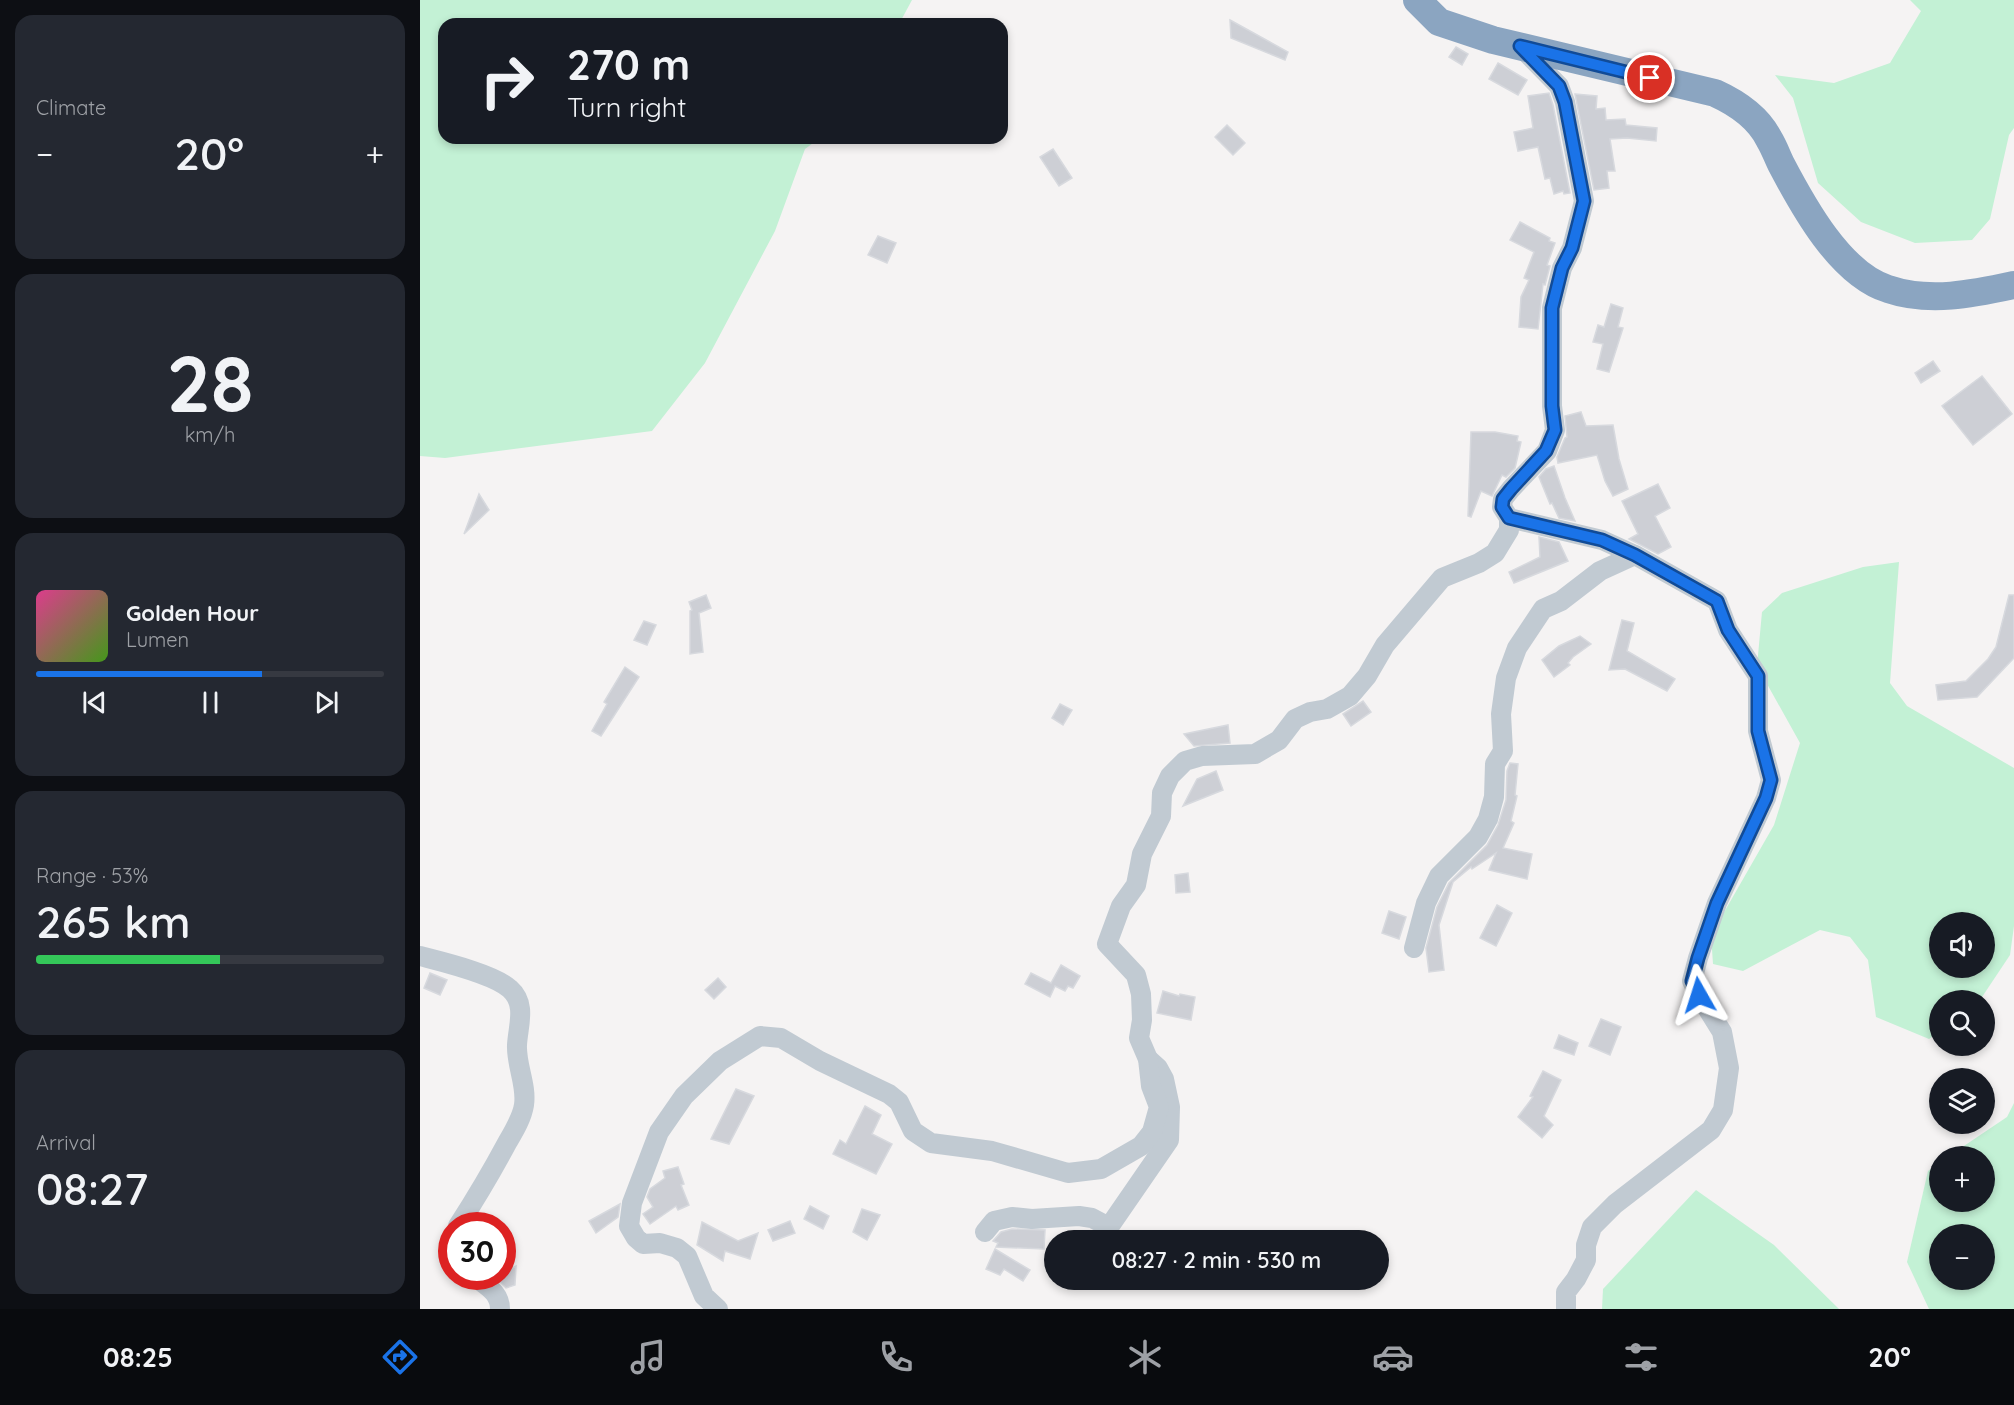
<!DOCTYPE html>
<meta charset="utf-8">
<style>
body{margin:0;font-family:Quicksand,sans-serif;background:#242831;color:#f1f3f6;height:100vh;display:flex;flex-direction:column;font-size:22px;white-space:nowrap}
*{box-sizing:border-box;margin:0}
p{font-size:20px;color:#9ea1a6}
.icon{flex:none;width:33px;height:33px;fill:none;stroke:currentColor;stroke-width:2;stroke-linecap:round;stroke-linejoin:round}
.map{position:relative;flex:1;overflow:hidden}
.panel{display:flex;flex-direction:column;gap:15px;padding:15px;background:#0d0f14;width:420px}
.panel>*{flex:none}
.hud{position:absolute;left:18px;top:18px;width:570px;height:126px;border-radius:18px;box-shadow:0 3px 9px #0003;background:#171b24;color:#f1f3f6;overflow:hidden}
.fabs{position:absolute;left:1509px;top:912px;display:grid;gap:12px}
.fabs a{display:grid;place-items:center;width:66px;height:66px;border-radius:50%;background:#171b24;box-shadow:0 3px 9px #0003;font-size:30px}
.speed{position:absolute;left:18px;top:1212px;display:flex;gap:12px;font-size:30px;font-weight:700;text-align:center}
.speed>*{display:grid;place-content:center;width:78px;height:78px;border-radius:50%;background:#171b24;box-shadow:0 3px 9px #0003;line-height:1}
.speed .limit{border:9px solid #d22;background:#fff;color:#111}
.pin{position:absolute;display:grid;place-items:center;width:51px;height:51px;color:#fff;margin:-26px;border:3px solid #fff;border-radius:50%;box-shadow:0 2px 6px #0007}
.me{position:absolute;width:66px;margin:-33px;rotate:354deg;stroke-linejoin:round;filter:drop-shadow(0 0 4px #0008)}
.turn{display:flex;align-items:center;gap:21px;height:126px;padding:0 30px;font-size:27px}
.turn .icon{width:78px;height:78px;stroke-width:2.5}
.turn b{display:block;font-size:42px;line-height:51px}
.big{font-size:45px;font-weight:600;line-height:1.1}
.panel .widget{flex:1;display:flex;flex-direction:column;justify-content:center;gap:9px;min-width:0;padding:0 21px;border-radius:18px;background:#242831}
.panel .dial{align-items:center;gap:0}
.dial b{font-size:78px;line-height:1}
.song{display:flex;align-items:center;gap:18px}
.cover{width:72px;height:72px;border-radius:9px;background:linear-gradient(135deg,hsl(330 70% 55%),hsl(100 70% 35%))}
.played{height:6px;border-radius:3px;background:linear-gradient(90deg,#1a73e8 65%,#363941 65%)}
.keys{display:flex;justify-content:space-around;direction:ltr}
.heat{display:flex;justify-content:space-between;align-items:center;font-size:33px;direction:ltr}
.charge{height:9px;border-radius:4px;background:linear-gradient(90deg,#34c759 53%,#363941 0)}
.trip{position:absolute;left:624px;top:1230px;width:345px;height:60px;border-radius:30px;background:#171b24;box-shadow:0 3px 9px #0003;font-weight:600;line-height:60px;text-align:center}
.tabs{display:flex;height:96px;justify-content:space-around;align-items:center;background:#090b0e;color:#9ea1a6}
.tabs .icon{width:42px;height:42px}
.tabs .current{color:#1a73e8}
.tabs b{font-size:27px;color:#f1f3f6}
main{display:flex;flex:1;min-height:0}
.map>svg:first-child{display:block}
.green{fill:#c3f1d5;fill-rule:evenodd}
.building{fill:#cdcfd5;stroke:#d7d9de;stroke-width:1.5}
.lines{fill:none;stroke-linecap:round;stroke-linejoin:round}
.minor{stroke:#c1cad2;stroke-width:20}
.highway{stroke:#8ba5c1;stroke-width:28}
.route-casing{stroke:#114b97;stroke-width:15}
.route{stroke:#1a73e8;stroke-width:10}
</style>
<main>
<section class="panel">
<div class="widget"><p>Climate</p>
<div class="heat"><a>−</a><b class="big">20°</b><a>+</a></div>
</div>
<div class="widget dial"><b>28</b><p>km/h</p></div>
<div class="widget">
<div class="song"><i class="cover"></i><div><b>Golden Hour</b><p>Lumen</p></div></div>
<div class="played"></div>
<div class="keys"><svg class="icon" aria-label="previous" viewBox="0 0 24 24"><path d="M18 5L8 12l10 7zM5 5v14"/></svg><svg class="icon" aria-label="pause" viewBox="0 0 24 24"><path d="M8 5v14M16 5v14"/></svg><svg class="icon" aria-label="next" viewBox="0 0 24 24"><path d="M6 5l10 7-10 7zM19 5v14"/></svg></div>
</div>
<div class="widget"><p>Range · 53%</p><b class="big">265 km</b><div class="charge"></div></div>
<div class="widget"><p>Arrival</p><b class="big">08:27</b></div>
</section>
<div class="map">
<svg width="1594" height="1309" viewBox="0 0 1594 1309">
<rect width="100%" height="100%" fill="#f5f3f3"/>
<!-- green -->
<g class="green">
<polygon points="0,0 492,0 479,24 24,24 24,138 400,138 385,149 355,231 285,363 232,431 25,458 0,456"/>
<polygon points="1490,0 1594,0 1594,128 1589,135 1570,219 1552,240 1495,243 1441,222 1398,183 1373,98 1355,75 1414,83 1470,63 1501,11"/>
<path d="M1479,562L1470,683L1487,706L1594,768V926L1590,955L1560,1000H1520L1519,1032L1509,1039L1456,1017L1448,960L1430,937L1400,930L1323,971L1293,964L1291,935L1354,825L1380,743L1337,666L1342,612L1362,593L1443,567ZM1520,922H1564V968H1520Z"/>
<path d="M1594,1103V1309H1509L1487,1262L1508,1171L1519,1163L1520,1202H1564V1156H1529L1587,1117ZM1520,1234H1564V1280H1520Z"/>
<polygon points="1276,1190 1354,1245 1419,1309 1182,1309 1183,1289"/>
</g>
<!-- building -->
<g class="building">
<polygon points="810,20 868,52 865,60 811,38"/>
<polygon points="1036,47 1048,54 1042,65 1029,57"/>
<polygon points="1078,63 1107,80 1098,95 1069,79"/>
<polygon points="1129,93 1133,105 1150,193 1144,194 1143,191 1134,194 1130,178 1125,179 1118,147 1098,151 1094,132 1113,128 1108,96"/>
<polygon points="1155,94 1177,96 1176,109 1185,108 1186,120 1205,119 1206,125 1237,128 1236,141 1207,138 1190,139 1195,171 1187,171 1189,188 1174,190"/>
<polygon points="807,125 825,143 813,155 795,137"/>
<polygon points="633,149 652,178 639,186 620,157"/>
<polygon points="1100,222 1130,238 1129,241 1135,243 1127,265 1130,266 1125,285 1123,284 1118,329 1099,327 1101,297 1109,280 1104,278 1114,252 1090,240"/>
<polygon points="458,236 476,243 467,263 448,255"/>
<polygon points="1191,304 1203,308 1198,327 1203,328 1189,372 1177,369 1183,344 1173,342 1178,325 1184,327"/>
<polygon points="1513,361 1520,371 1501,383 1495,373"/>
<polygon points="1562,376 1592,414 1553,445 1522,406"/>
<polygon points="1161,412 1166,426 1193,425 1199,459 1208,489 1193,496 1185,481 1177,455 1138,463 1137,457 1145,438 1147,437 1145,416"/>
<polygon points="1051,432 1075,432 1098,436 1097,441 1101,442 1095,468 1086,477 1082,475 1072,496 1061,491 1051,517 1048,516"/>
<polygon points="1134,466 1145,498 1155,521 1139,518 1132,503 1130,504 1119,477 1126,469"/>
<polygon points="1238,484 1250,508 1235,516 1251,547 1238,554 1209,539 1218,534 1202,501"/>
<polygon points="59,494 69,510 44,534"/>
<polygon points="1119,537 1139,542 1148,561 1094,583 1089,572 1120,557"/>
<polygon points="286,595 291,608 279,613 283,652 270,654 270,611 272,610 269,602"/>
<polygon points="1589,595 1594,595 1594,658 1557,697 1518,700 1516,685 1546,681 1568,659 1576,647"/>
<polygon points="1202,620 1214,623 1207,651 1255,679 1247,691 1205,669 1189,670"/>
<polygon points="224,621 236,625 227,645 214,640"/>
<polygon points="1160,636 1171,644 1153,657 1148,663 1150,665 1134,677 1122,660 1139,646"/>
<polygon points="205,667 219,677 181,736 172,731 187,704 184,702"/>
<polygon points="943,701 951,712 931,726 923,714"/>
<polygon points="640,704 652,710 643,725 632,718"/>
<polygon points="808,725 810,743 774,746 764,734"/>
<polygon points="1090,763 1098,764 1095,795 1097,796 1091,821 1094,823 1083,848 1112,854 1107,879 1069,870 1076,853 1052,869 1051,867 1033,882 1019,925 1024,970 1009,972 1006,948 1017,907 1029,883 1067,845 1078,825 1086,800 1087,771"/>
<polygon points="796,771 803,790 763,806 777,779"/>
<polygon points="768,873 770,892 756,893 755,875"/>
<polygon points="1077,905 1092,913 1076,946 1060,938"/>
<polygon points="969,911 986,917 979,939 962,933"/>
<polygon points="641,965 660,976 653,988 648,986 645,991 635,986 630,997 605,984 611,973 631,983"/>
<polygon points="10,973 27,980 20,995 4,988"/>
<polygon points="298,978 306,987 294,999 285,990"/>
<polygon points="743,991 759,996 760,994 775,997 771,1020 737,1013"/>
<polygon points="1181,1019 1201,1027 1190,1055 1169,1046"/>
<polygon points="1139,1035 1158,1043 1154,1055 1134,1048"/>
<polygon points="1123,1071 1141,1080 1124,1116 1133,1125 1122,1138 1098,1117 1113,1097 1110,1096"/>
<polygon points="316,1089 334,1096 309,1144 291,1139"/>
<polygon points="445,1106 461,1115 452,1134 472,1144 456,1174 413,1154 420,1140 426,1144"/>
<polygon points="258,1167 264,1184 261,1185 269,1205 258,1210 256,1206 230,1224 223,1214 233,1207 227,1197 230,1189 245,1178 243,1171"/>
<polygon points="200,1204 198,1217 176,1233 169,1221"/>
<polygon points="390,1206 409,1216 403,1229 384,1219"/>
<polygon points="442,1209 460,1215 447,1240 433,1232"/>
<polygon points="370,1221 375,1233 353,1241 348,1230"/>
<polygon points="282,1222 318,1241 338,1233 330,1259 305,1251 303,1261 277,1245"/>
<polygon points="592,1229 625,1230 624,1249 576,1247 578,1243 573,1241 581,1232"/>
<polygon points="575,1249 610,1270 603,1281 584,1269 580,1275 566,1269"/>
<polygon points="96,1266 95,1285 86,1288 75,1277 82,1276 82,1273"/>
</g>
<g class="lines">
<!-- minor -->
<g class="minor">
<polyline points="1102,48 1139,86 1145,102 1164,201 1152,248 1142,268 1132,308 1132,406 1135,430 1127,451 1091,489 1083,499 1082,507 1089,518 1182,540 1215,555 1297,601 1308,630 1338,676 1338,731 1351,780 1346,798 1297,903 1278,958 1272,981 1279,995 1302,1032 1309,1068 1303,1110 1291,1130 1195,1204 1172,1227 1166,1245 1166,1260 1156,1279 1146,1292 1146,1309"/>
<polyline points="994,948 1006,903 1019,876 1058,837 1068,819 1074,797 1075,764 1083,751 1081,714 1086,678 1097,648 1123,609 1141,601 1180,571 1215,555"/>
<path d="M0,956C23,962 74,974 90,989C107,1004 98,1026 97,1045C96,1065 107,1085 104,1105C102,1118 94,1131 87,1143C72,1171 56,1198 38,1226"/>
<polyline points="565,1232 574,1221 592,1217 612,1219 659,1216 672,1218 689,1227 749,1140 750,1107 744,1079 738,1068 728,1059"/>
<path d="M54,1276C66,1286 80,1292 80,1309"/>
<polyline points="298,1309 284,1296 267,1256 257,1248 240,1243 223,1244 216,1238 209,1226 212,1203 239,1132 264,1096 300,1061 340,1036 361,1038 400,1061 469,1094 479,1102 493,1131 511,1143 572,1151 648,1173 681,1169 721,1146 732,1132 739,1107 731,1086 728,1059 719,1038 722,1020 721,994 716,975 687,944 701,906 716,885 722,854 741,816 742,793 750,776 765,761 782,756 835,754 859,740 875,719 890,712 907,709 930,696 947,676 965,645 1022,578 1059,563 1075,553 1089,530 1089,518"/>
</g>
<!-- highway -->
<path class="highway" d="M997,0L1019,22L1073,40L1295,93C1317,103 1338,117 1349,139C1354,147 1357,156 1361,164C1383,206 1420,274 1468,289C1509,303 1553,294 1594,285"/>
</g>
<g class="lines">
<!-- route casing -->
<g class="route-casing">
<polyline id="route" points="1230,78 1100,46 1139,86 1145,102 1164,201 1152,248 1142,268 1132,308 1132,406 1135,430 1126,451 1091,489 1083,499 1082,507 1089,518 1182,540 1215,555 1297,601 1308,630 1338,676 1338,731 1351,780 1346,798 1297,903 1278,958 1272,981 1279,995"/>
</g>
<!-- route -->
<use href="#route" class="route"/>
</g>
</svg>
<div class="fabs">
<a><svg class="icon" aria-label="sound" viewBox="0 0 24 24"><path d="M4 9h4l5-4v14l-5-4H4zM17 9q2 3 0 6"/></svg></a>
<a><svg class="icon" aria-label="search" viewBox="0 0 24 24"><circle cx="10" cy="10" r="6"/><path d="M15 15l6 6"/></svg></a>
<a><svg class="icon" aria-label="layers" viewBox="0 0 24 24"><path d="M12 4l9 5-9 5-9-5zM3 14l9 5 9-5"/></svg></a>
<a>+</a>
<a>−</a>
</div>
<div class="speed"><div class="limit">30</div></div>
<div class="pin" style="left:1230px;top:78px;background:#d93025"><svg class="icon" aria-label="arrive" viewBox="0 0 24 24"><path d="M6 21V4h12l-3 4 3 4H6"/></svg></div>
<svg class="me" style="left:1279px;top:995px" viewBox="-20 -20 40 40"><path d="M0-17L14 15 0 8-14 15z" fill="#1a73e8" stroke="#fff" stroke-width="4"/></svg>
<div class="trip">08:27 · 2 min · 530 m</div>
<div class="hud">
<div class="turn"><svg class="icon" aria-label="right" viewBox="0 0 24 24"><path d="M7 20v-9h11M14 6l5 5-5 5"/></svg><div><b>270 m</b>Turn right</div></div>
</div>
</div>
</main>
<nav class="tabs">
<b>08:25</b>
<svg class="icon current" aria-label="directions" viewBox="0 0 24 24"><path d="M12 3l9 9-9 9-9-9zM9 14v-3h6M13 9l2 2-2 2"/></svg>
<svg class="icon" aria-label="music" viewBox="0 0 24 24"><path d="M9 18V5l10-2v13"/><circle cx="6" cy="18" r="3"/><circle cx="16" cy="16" r="3"/></svg>
<svg class="icon" aria-label="phone" viewBox="0 0 24 24"><path d="M5 4h4l2 5-3 2q2 4 5 5l2-3 5 2v4C11 20 4 13 5 4z"/></svg>
<svg class="icon" aria-label="climate" viewBox="0 0 24 24"><path d="M12 3v18M4 7l16 10M4 17L20 7"/></svg>
<svg class="icon" aria-label="car" viewBox="0 0 24 24"><path d="M5 17H2v-5l4-1 3-4h7l3 4 3 1v5h-3M9 17h6M6 11h13"/><circle cx="7" cy="17" r="2"/><circle cx="17" cy="17" r="2"/></svg>
<svg class="icon" aria-label="filters" viewBox="0 0 24 24"><path d="M4 7h16M4 17h16"/><circle cx="9" cy="7" r="2"/><circle cx="15" cy="17" r="2"/></svg>
<b>20°</b>
</nav>
